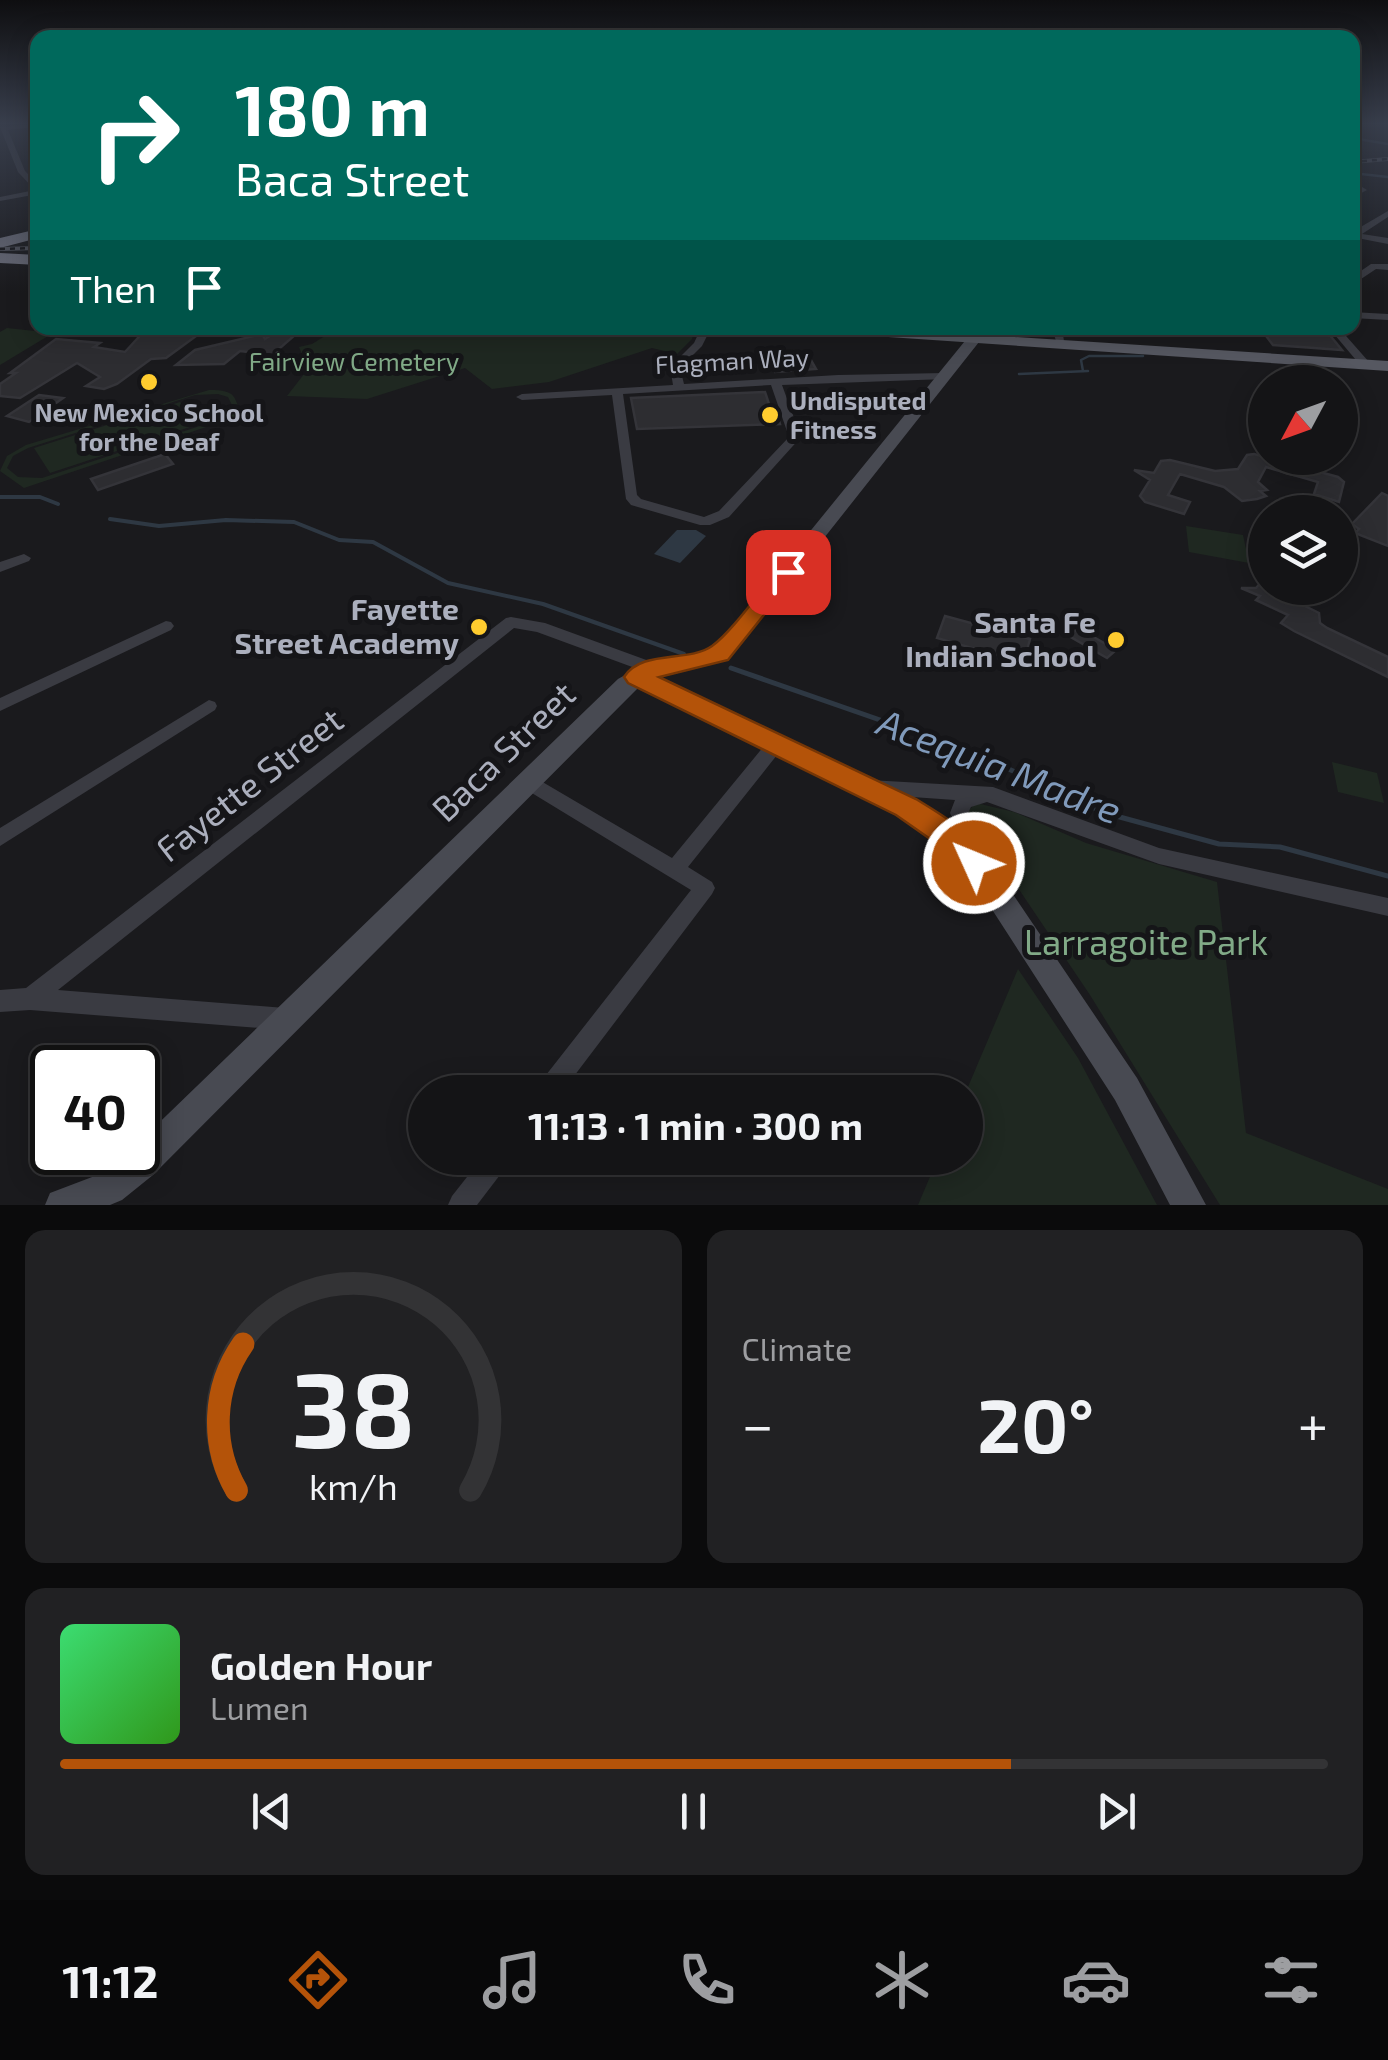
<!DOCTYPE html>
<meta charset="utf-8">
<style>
body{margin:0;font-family:"Exo 2",sans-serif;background:#212123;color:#f1f3f6;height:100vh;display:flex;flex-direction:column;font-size:38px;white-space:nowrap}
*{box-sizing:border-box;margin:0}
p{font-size:32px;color:#9d9ea1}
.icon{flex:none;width:55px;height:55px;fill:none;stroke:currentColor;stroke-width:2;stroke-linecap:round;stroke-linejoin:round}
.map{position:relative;height:1205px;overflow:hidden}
.side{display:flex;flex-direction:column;gap:25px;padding:25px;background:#0b0b0c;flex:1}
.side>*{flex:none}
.banner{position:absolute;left:30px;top:30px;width:1330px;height:305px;border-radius:20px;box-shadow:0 5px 25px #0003,0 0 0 2px #333335;background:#00695c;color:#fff;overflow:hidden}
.needle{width:65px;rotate:229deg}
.controls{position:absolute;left:1248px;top:365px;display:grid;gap:20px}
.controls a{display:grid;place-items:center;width:110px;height:110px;border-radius:50%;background:#141416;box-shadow:0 5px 25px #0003,0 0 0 2px #333335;font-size:50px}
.speed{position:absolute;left:30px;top:1045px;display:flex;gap:20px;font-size:50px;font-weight:700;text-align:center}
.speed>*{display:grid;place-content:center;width:130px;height:130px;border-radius:50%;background:#141416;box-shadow:0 5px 25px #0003,0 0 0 2px #333335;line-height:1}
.speed .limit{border:5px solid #111;border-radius:15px;background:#fff;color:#111}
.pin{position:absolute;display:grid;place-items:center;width:85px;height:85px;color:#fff;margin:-42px;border-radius:20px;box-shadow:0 5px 15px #0006}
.me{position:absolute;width:110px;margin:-55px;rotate:314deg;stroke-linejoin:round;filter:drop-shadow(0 0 8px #0008)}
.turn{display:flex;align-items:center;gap:35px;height:210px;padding:0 40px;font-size:45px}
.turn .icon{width:130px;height:130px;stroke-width:2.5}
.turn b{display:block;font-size:70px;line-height:85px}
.then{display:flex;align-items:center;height:95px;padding:0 40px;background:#0003;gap:20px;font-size:38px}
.big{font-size:75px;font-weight:700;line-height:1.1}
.side .tile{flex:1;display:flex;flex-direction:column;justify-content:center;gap:15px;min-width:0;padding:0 35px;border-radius:20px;background:#212123}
.side .dial{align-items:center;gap:0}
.dial svg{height:260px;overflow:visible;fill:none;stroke:#333335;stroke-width:7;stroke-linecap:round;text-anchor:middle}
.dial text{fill:#f1f3f6;stroke:none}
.song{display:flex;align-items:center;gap:30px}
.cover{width:120px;height:120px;border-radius:15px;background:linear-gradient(135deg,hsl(140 70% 55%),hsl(110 70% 35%))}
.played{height:10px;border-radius:5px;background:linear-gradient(90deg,#b45309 75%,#333335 75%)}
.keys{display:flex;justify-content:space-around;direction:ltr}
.heat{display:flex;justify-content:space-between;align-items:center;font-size:55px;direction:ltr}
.side .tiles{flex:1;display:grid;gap:25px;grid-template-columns:1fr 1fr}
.tile:last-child{grid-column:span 2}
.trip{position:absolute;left:408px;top:1075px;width:575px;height:100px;border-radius:50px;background:#141416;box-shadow:0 5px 25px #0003,0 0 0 2px #333335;font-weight:700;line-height:100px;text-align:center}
.menu{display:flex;height:160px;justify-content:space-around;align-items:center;background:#080809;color:#9d9ea1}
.menu .icon{width:70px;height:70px}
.menu .active{color:#b45309}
.menu b{font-size:45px;color:#f1f3f6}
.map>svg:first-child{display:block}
.green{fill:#1f2821;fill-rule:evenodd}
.water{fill:#2e3843}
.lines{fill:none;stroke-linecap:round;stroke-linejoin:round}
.stream-far2{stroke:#2e3843;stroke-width:2.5}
.stream-far1{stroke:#2e3843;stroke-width:4}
.stream{stroke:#2e3843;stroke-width:5}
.building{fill:#2d2d31;stroke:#343439;stroke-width:2.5}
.street{fill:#3a3b42;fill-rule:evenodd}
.secondary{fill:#484a52;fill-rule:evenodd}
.primary{fill:#565861;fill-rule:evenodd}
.highway{fill:#666874;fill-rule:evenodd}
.rail-casing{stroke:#4d4f57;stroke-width:4}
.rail{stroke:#151518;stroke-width:2.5;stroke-dasharray:5;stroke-linecap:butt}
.route{fill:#b45309;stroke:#753606;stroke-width:2.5}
.poi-dot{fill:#ffcc2f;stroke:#151518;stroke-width:4}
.labels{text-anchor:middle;stroke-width:10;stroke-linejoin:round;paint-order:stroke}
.far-street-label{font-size:25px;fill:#abafbd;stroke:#151518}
.far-park-label{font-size:25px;fill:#81aa87;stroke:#151518}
.far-poi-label{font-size:25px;font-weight:bold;fill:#abafbd;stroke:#151518;text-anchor:start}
.poi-label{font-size:30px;font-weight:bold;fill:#abafbd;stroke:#151518;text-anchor:end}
.near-street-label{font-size:35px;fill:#abafbd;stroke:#151518}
.near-park-label{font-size:35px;fill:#81aa87;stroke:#151518}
.near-water-label{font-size:38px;font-style:italic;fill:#809abb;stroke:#151518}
</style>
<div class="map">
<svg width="1388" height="1205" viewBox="0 0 1388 1205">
<rect width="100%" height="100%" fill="#1a1a1d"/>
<!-- green -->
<g class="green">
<polygon points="7,328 53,333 0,365 0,332"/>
<polygon points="338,328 696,328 692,339 677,354 652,348 549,382 492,389 465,368 367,399 287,396 308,369 299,347 312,344"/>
<path d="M209,390C238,390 233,397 242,415L24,488L0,471L7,456L26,445ZM218,394L228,397L233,407L218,420L42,478L18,477L7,468L13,456L28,448L195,395Z"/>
<polygon points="180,402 199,424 50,473 34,448"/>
<polygon points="1186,526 1243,535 1249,563 1189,552"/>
<polygon points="1332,762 1377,773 1384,803 1338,792"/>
<polygon points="976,803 1014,812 1086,843 1217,882 1246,1133 1388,1189 1388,1205 1220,1205 1090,995 967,812"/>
<polygon points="1018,969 1078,1058 1157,1205 918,1205 938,1158 965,1158 965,1094"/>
</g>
<!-- water -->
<polygon class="water" points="677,530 696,530 706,536 680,563 654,554"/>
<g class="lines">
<!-- stream-far2 -->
<g class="stream-far2">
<polyline points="1352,138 1388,144"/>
<polyline points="1352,173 1388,177"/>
<polyline points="1083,371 1081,360 1089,356 1143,356"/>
<polyline points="1019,374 1088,371"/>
</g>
<!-- stream-far1 -->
<g class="stream-far1">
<polyline points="0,497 40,497 58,504"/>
<polyline points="110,519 159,526 226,520 294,522 339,540 373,542 448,583 543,604 684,654"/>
</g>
<!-- stream -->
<polyline class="stream" points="731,668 969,751 1105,813 1219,844 1280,847 1388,876"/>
</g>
<!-- building -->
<g class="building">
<polygon points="147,328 207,328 166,358 151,359 117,384 104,389 86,386 100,377 77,363 20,398 0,396 0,384 16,373 10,373 56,339 100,343 94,347 125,352"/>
<polygon points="283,328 303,328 272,355 240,351 224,364 176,365 195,350 262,334 265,339"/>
<polygon points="1260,328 1324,328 1342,350 1273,345"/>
<polygon points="807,353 816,369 775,372 768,356"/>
<polygon points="765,392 772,413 777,413 780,424 637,429 631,398"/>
<polygon points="39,395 63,398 29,422 7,416"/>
<polygon points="165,454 173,464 98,490 91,479"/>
<polygon points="1254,454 1292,464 1301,462 1309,469 1338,477 1344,482 1339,502 1314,494 1318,482 1266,467 1258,482 1267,490 1260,491 1266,496 1257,499 1242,501 1224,487 1180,474 1168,495 1190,502 1184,514 1145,502 1140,496 1150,480 1134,470 1154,473 1161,461 1170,460 1215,471 1238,469 1247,455"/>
<polygon points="1382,493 1388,496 1388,546 1355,533 1359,529 1352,524"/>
<polygon points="1265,578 1265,588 1294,591 1289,598 1319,613 1320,623 1327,628 1388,657 1388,677 1294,631 1281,623 1288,615 1256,600 1260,596 1241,588 1256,588"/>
<polygon points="945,616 1030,639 1024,663 937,638"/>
<polygon points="1078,628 1116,650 1107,658 1069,636"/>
</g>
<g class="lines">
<!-- street -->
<g class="street">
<polygon points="38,124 38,131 34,127 8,130 25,171 38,184 38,194 0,201 0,197 35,190 18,172 0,127"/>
<polygon points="1352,181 1367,190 1352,198 1352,193 1358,190 1352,187"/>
<polygon points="1388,211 1388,217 1362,234 1388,238 1388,244 1352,237 1352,232"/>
<polygon points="1371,264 1388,264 1388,270 1376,269 1352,285 1352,277"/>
<polygon points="1352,312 1388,314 1388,320 1352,318"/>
<path d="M701,328H711L702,346L680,368L684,384L838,375L945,373L950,376L945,379L782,385L801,437L729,517L710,525H700L631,505L626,499L612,395L522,400L516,397L522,394L673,385L670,367L694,343ZM771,385L789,437L719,511L704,517L641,499L637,495L623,394Z"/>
<polygon points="974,328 984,328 974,336 969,333"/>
<polygon points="1052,328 1062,328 1064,341 1056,341"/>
<polygon points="1329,328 1339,328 1369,362 1369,366 1361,366"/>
<polygon points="24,554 31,558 29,561 0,572 0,562"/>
<polygon points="511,617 545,623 660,665 662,669 660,673 654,675 537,632 514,628 58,990 285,1008 293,1011 296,1019 293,1027 285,1030 30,1010 0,1012 0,990 26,988 506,618"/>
<polygon points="166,621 171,622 174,626 171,630 0,711 0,698"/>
<polygon points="209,700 215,702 217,706 215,710 0,846 0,828"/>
<polygon points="775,738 781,740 784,745 781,750 688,867 712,882 715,888 712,894 562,1092 535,1092 539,1084 691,890 522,787 519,782 522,777 528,775 534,777 672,858 769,740"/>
<polygon points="869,780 993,787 1159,848 1388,898 1388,916 1159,864 987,802 971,807 968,813 995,869 992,875 985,878 978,875 950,813 955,800 869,794 863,792 860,787 863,782"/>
<polygon points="482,1158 510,1158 506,1167 477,1205 448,1205 452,1196"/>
</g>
<!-- secondary -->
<path class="secondary" d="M985,330L992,334L979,342L734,652L710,665L658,678L915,800L967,838L1002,878L1137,1078L1206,1205H1170L1115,1100L982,894L949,854L897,814L639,687L153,1175L122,1200L110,1205H45L50,1193L100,1174L127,1152H138V1143L618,679C649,660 688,661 720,642L969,336Z"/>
<!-- primary -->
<polygon class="primary" points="807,328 875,328 1388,361 1388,371 814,332"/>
<!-- highway -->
<g class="highway">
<polygon points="38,229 38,238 0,248 0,238"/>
<polygon points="0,253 38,255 38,265 0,263"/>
</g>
<!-- rail casing -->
<g class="rail-casing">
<g id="rail">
<polyline points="1352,162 1388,159"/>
<polyline points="0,249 38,248"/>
</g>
</g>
<!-- rail -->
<use href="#rail" class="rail"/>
</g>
<!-- sky -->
<linearGradient id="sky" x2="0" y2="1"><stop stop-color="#0e0e10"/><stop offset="0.42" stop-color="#383e4c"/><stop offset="1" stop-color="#383e4c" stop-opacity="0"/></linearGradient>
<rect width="1388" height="293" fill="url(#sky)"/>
<!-- route -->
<path class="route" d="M788,566L798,572L728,660L659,677L916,799C942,815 976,834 989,863L985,872L974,876L964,872L933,841L896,815L628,683L624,677C642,649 688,663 712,646C732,632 763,587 780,568Z"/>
<!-- markers -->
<g class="poi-dot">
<circle cx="149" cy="382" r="10"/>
<circle cx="770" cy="415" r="10"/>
<circle cx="479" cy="627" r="10"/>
<circle cx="1116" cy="640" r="10"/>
</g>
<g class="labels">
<!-- far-street labels -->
<g class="far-street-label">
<text transform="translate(732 361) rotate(-3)" y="9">Flagman Way</text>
</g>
<!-- far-park labels -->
<g class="far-park-label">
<text x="354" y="371">Fairview Cemetery</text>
</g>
<!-- far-poi labels -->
<g class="far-poi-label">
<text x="790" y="410">Undisputed<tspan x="790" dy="29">Fitness</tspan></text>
<text x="149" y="422" text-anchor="middle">New Mexico School<tspan x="149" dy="29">for the Deaf</tspan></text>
</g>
<!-- poi labels -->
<g class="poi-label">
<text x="459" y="620">Fayette<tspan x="459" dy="34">Street Academy</tspan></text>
<text x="1096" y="633">Santa Fe<tspan x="1096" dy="34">Indian School</tspan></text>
</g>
<!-- near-street labels -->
<g class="near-street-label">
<text transform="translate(504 752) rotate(-44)" y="12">Baca Street</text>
<text transform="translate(250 785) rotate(-38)" y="12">Fayette Street</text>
</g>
<!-- near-park labels -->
<g class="near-park-label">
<text x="1146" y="955">Larragoite Park</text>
</g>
<!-- near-water labels -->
<g class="near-water-label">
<text transform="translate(999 767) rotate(21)" y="13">Acequia Madre</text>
</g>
</g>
</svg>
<div class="controls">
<a><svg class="needle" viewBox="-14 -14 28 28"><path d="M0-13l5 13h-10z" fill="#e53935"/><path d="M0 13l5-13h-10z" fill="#9d9ea1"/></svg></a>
<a><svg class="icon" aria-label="layers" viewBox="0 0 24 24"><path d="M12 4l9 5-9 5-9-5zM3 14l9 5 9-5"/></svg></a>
</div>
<div class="speed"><div class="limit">40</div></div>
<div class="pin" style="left:788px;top:572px;background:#d93025"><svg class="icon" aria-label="arrive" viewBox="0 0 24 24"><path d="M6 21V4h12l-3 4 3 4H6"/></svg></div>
<svg class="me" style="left:974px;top:863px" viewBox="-20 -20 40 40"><circle r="17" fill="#b45309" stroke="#fff" stroke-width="3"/><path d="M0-11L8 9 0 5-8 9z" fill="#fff"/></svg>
<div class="trip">11:13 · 1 min · 300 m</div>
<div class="banner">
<div class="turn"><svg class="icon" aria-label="right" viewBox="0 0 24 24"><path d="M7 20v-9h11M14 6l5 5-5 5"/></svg><div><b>180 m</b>Baca Street</div></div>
<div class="then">Then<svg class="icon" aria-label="arrive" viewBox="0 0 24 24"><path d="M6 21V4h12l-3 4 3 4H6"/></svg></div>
</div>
</div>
<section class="side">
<div class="tiles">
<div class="tile dial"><svg viewBox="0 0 100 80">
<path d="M14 69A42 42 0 1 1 86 69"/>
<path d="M14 69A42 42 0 0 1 16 24" stroke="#b45309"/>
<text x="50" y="56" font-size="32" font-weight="700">38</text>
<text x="50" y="72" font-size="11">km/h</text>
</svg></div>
<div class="tile"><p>Climate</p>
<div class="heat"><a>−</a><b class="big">20°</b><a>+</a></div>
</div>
<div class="tile">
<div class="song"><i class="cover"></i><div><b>Golden Hour</b><p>Lumen</p></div></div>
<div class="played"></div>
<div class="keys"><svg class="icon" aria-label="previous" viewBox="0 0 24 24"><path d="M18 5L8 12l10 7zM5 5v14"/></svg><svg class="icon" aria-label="pause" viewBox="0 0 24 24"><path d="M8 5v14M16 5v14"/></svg><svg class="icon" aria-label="next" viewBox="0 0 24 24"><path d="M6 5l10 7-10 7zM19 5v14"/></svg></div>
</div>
</div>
</section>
<nav class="menu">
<b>11:12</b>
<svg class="icon active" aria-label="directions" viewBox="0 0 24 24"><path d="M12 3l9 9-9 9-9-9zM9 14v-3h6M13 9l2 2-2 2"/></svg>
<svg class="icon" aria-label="music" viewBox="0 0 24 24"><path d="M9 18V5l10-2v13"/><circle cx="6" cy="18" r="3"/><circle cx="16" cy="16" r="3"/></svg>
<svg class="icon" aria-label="phone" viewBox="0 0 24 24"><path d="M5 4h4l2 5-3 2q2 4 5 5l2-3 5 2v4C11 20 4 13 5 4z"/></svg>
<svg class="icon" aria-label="climate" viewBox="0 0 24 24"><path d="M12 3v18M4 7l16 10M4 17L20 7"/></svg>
<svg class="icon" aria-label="car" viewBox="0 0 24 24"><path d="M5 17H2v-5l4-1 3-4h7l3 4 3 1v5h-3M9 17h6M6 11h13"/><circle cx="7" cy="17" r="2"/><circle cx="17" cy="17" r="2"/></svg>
<svg class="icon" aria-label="filters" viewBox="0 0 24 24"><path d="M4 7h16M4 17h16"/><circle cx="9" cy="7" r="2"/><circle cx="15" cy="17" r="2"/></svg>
</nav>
